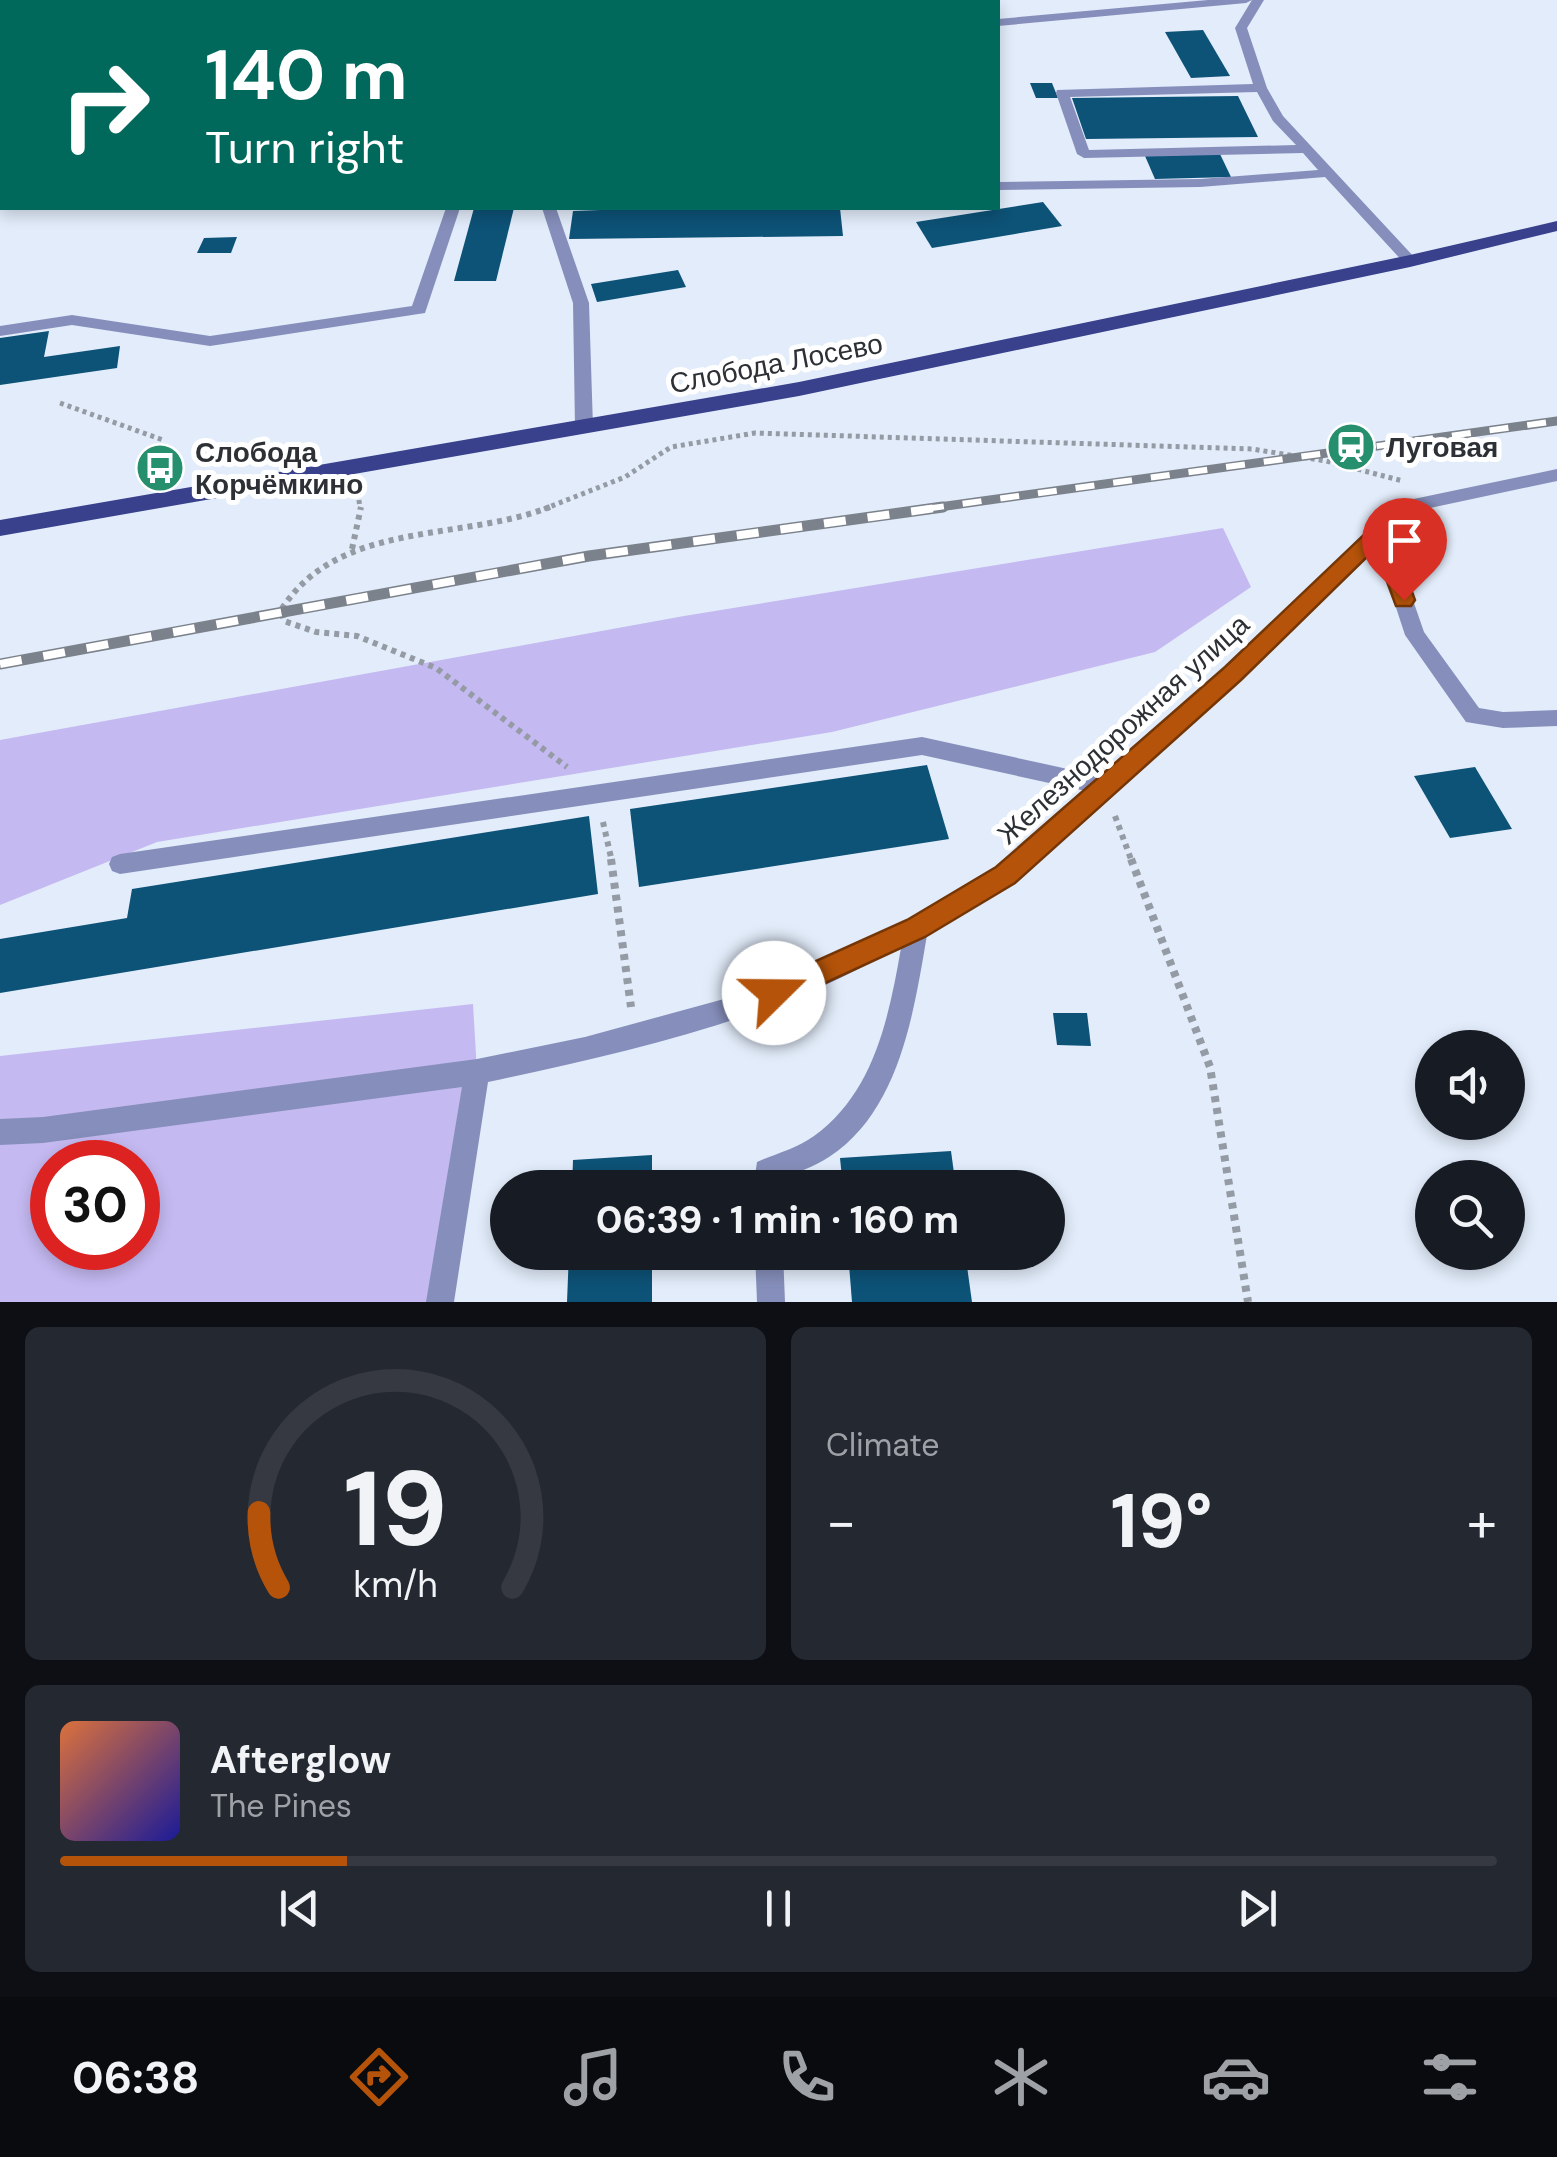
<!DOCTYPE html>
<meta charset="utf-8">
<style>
body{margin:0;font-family:"DM Sans",sans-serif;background:#242831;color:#f1f3f6;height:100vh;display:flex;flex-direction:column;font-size:38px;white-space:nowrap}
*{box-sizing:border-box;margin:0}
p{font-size:32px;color:#9ea1a6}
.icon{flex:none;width:55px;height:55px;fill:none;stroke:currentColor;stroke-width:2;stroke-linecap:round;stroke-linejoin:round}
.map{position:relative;height:1302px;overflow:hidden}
.panel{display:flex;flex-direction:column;gap:25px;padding:25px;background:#0d0f14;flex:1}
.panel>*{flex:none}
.guide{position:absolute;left:0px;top:0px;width:1000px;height:210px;box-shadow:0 5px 15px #0003;background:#00695c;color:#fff;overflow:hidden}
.tools{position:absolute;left:1415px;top:1030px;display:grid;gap:20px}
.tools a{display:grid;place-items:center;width:110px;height:110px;border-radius:50%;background:#171b24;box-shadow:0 5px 15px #0003;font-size:50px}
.speed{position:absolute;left:30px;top:1140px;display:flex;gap:20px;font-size:50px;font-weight:700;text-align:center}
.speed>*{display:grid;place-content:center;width:130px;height:130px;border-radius:50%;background:#171b24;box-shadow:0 5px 15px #0003;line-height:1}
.speed .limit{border:15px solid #d22;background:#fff;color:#111}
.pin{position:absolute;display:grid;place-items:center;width:85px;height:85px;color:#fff;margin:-102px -42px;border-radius:50% 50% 50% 0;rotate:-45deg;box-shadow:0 0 10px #0007}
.pin .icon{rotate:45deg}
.me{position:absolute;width:110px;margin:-55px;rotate:68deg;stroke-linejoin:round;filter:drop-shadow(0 0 8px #0008)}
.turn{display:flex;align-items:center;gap:35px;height:210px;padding:0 40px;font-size:45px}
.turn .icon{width:130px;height:130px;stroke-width:2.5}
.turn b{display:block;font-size:70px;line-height:85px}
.big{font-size:75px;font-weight:700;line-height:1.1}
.panel .tile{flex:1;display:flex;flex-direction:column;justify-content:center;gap:15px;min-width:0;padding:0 35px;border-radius:15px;background:#242831}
.panel .dial{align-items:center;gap:0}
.dial svg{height:260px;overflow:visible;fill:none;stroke:#363941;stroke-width:7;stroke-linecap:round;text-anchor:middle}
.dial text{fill:#f1f3f6;stroke:none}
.song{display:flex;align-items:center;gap:30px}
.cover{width:120px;height:120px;border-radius:15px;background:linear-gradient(135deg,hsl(20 70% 55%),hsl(240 70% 35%))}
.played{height:10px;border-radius:5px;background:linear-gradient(90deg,#b45309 20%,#363941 20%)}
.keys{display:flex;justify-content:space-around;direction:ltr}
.heat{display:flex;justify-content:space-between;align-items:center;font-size:55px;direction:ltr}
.panel .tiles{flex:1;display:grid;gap:25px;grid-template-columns:1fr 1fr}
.tile:last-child{grid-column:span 2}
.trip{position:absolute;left:490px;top:1170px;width:575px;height:100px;border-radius:50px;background:#171b24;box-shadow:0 5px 15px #0003;font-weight:700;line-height:100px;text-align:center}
.tabs{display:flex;height:160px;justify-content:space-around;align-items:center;background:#090b0e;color:#9ea1a6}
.tabs .icon{width:70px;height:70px}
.tabs .current{color:#b45309}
.tabs b{font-size:45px;color:#f1f3f6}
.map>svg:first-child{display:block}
.green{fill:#c4b9f1;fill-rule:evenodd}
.building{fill:#0d5277}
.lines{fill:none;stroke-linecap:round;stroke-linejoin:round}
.path-far2{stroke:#949ba5;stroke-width:5;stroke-dasharray:4 4;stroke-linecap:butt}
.path-far1{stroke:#949ba5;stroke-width:6;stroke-dasharray:5 5;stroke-linecap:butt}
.path{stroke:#949ba5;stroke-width:8;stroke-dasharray:6 6;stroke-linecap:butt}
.lane{fill:#868fbb;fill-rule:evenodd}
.street{fill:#868fbb;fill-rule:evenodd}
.primary{fill:#39408c;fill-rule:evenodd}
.rail-far1-casing{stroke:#7c828b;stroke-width:9}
.rail-casing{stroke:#7c828b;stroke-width:11}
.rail-far1{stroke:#fff;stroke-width:6;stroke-dasharray:19;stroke-linecap:butt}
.rail{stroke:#fff;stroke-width:8;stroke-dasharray:22;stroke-linecap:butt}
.route{fill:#b45309;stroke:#753606;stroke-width:2.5}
.labels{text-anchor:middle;stroke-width:10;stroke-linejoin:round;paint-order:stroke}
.street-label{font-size:28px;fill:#2d3136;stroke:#fff}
.poi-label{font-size:28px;font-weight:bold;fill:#2d3136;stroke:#fff;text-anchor:start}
</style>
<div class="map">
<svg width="1557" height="1302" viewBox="0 0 1557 1302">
<rect width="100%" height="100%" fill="#e2ecfa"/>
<!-- green -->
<g class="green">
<polygon points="1223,528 1251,587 1155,652 832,732 157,842 0,905 0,740 684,616"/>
<path d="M473,1004L477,1072L440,1302H0V1056ZM52,1162H138V1248H52Z"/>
</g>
<!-- building -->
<g class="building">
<polygon points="1203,30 1230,76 1191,78 1165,32"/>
<polygon points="1030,83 1052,83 1058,98 1036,98"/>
<polygon points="1238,96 1258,137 1086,139 1072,98"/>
<polygon points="1220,154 1231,177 1155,179 1145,156"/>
<polygon points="1043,202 1062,226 932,248 916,222"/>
<polygon points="474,208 514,208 496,281 454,281"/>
<polygon points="655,208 840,208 843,236 569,239 573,211"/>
<polygon points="237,237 231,253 197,253 204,238"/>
<polygon points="678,270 686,287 597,302 591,284"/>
<polygon points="49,331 44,357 120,346 117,368 0,385 0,338"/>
<polygon points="927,765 949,839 639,887 630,809"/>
<polygon points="1475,767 1512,829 1450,838 1414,776"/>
<polygon points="589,816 598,894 0,993 0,939 127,918 132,889"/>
<polygon points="1053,1013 1087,1013 1091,1046 1057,1045"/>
<polygon points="951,1151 956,1188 843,1188 840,1158"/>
<polygon points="652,1155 652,1188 572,1188 573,1160"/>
<polygon points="569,1252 652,1252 652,1302 567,1302"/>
<polygon points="848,1252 965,1252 972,1302 852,1302"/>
</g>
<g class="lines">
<!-- path-far2 -->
<g class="path-far2">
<polyline points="60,403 163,440"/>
<polyline points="358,492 360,509"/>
<polyline points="544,509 625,477 671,447 755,433 1252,449 1326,461 1403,481"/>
</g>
<!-- path-far1 -->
<g class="path-far1">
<path d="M550,507C460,542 339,519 281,610L284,621L316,632L357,636L436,668L567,767"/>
<polyline points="352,549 361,507"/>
<polyline points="1115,816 1132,862"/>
<polyline points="603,822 612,862"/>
</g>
<!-- path -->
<g class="path">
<polyline points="611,859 631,1007"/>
<polyline points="1131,859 1210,1067 1248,1302"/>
</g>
<!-- lane -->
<g class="lane">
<polygon points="1208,0 1252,0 1246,3 998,26 998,19"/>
<path d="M1252,0H1264L1247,28L1267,88L1283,116L1415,258V264H1405L1325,177L1200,187L998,190V182L1200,179L1318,170L1303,153L1084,158L1077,154L1056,93L1057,90L1253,84L1235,28ZM1257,92L1273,121L1296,145L1089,150L1070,97Z"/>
<rect x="0" y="195" width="2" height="8"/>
<polygon points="446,208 460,208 425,313 210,346 72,325 0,336 0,326 72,315 210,336 412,306"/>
<polygon points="542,208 556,208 589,303 593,427 584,433 575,427 573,303"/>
<polygon points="1380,524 1389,531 1424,632 1479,708 1503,712 1557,710 1557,726 1503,728 1466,722 1405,635 1371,531"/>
<polygon points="922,737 1104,777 1112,780 1115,786 1112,792 1104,795 922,755 120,874 112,871 109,864 112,857 120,854"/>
</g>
<!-- street -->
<g class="street">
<path d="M1557,469V481L1416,511L1240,680L1013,882L927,935C914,1011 900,1111 829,1157C814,1167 796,1173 779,1179V1188H753L757,1162C775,1154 798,1148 814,1136C874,1093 889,1017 901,948C869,963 837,981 804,994C703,1035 595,1059 488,1082L454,1302H426L462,1087L43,1143L0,1145V1119L43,1117L477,1059L585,1037L724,999L794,975L908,921L997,868L1226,668L1404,501Z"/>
<polygon points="755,1252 783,1252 785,1302 757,1302"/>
</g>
<!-- primary -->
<polygon class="primary" points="1557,221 1557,231 1410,267 799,396 0,536 0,520 799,382 1410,255"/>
<!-- rail-far1 casing -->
<g class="rail-far1-casing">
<polyline id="rail-far1" points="925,509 1557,421"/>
</g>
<!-- rail casing -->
<g class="rail-casing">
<polyline id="rail" points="0,664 589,556 943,507"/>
</g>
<!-- rail-far1 -->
<use href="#rail-far1" class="rail-far1"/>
<!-- rail -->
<use href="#rail" class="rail"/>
</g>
<!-- route -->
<polygon class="route" points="1380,524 1390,531 1415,600 1411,606 1396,606 1375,549 1241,680 1015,883 925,937 784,1002 774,1006 765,1002 761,993 765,984 907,920 996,867 1225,667 1373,526"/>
<!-- icons -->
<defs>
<g id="station-disc" transform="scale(2.5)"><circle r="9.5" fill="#268f6d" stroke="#fff"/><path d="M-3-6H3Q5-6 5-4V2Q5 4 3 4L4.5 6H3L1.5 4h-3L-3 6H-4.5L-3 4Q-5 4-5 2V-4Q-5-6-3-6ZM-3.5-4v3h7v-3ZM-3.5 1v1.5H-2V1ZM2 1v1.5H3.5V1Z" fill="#fff"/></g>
<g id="bus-disc" transform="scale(2.5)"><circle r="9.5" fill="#268f6d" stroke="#fff"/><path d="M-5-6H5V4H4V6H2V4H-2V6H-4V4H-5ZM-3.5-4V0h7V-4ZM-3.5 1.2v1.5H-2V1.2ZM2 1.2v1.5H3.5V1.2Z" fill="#fff"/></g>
</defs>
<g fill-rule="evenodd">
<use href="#station-disc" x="1351" y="447"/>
<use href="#bus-disc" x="160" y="468"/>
</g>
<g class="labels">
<!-- street labels -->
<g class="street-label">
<text transform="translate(776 363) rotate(-11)" y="10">Слобода Лосево</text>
<text transform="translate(1123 729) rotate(-42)" y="10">Железнодорожная улица</text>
</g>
<!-- poi labels -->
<g class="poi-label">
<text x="1386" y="457">Луговая</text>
<text x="195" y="462">Слобода<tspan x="195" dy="32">Корчёмкино</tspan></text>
</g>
</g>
</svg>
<div class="tools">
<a><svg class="icon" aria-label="sound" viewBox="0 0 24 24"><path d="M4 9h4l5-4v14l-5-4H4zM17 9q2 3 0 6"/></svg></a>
<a><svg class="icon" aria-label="search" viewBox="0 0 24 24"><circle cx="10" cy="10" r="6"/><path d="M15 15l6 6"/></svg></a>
</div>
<div class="speed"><div class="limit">30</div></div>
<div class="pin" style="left:1404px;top:600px;background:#d93025"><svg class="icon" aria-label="arrive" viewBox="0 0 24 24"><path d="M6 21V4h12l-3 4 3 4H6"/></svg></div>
<svg class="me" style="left:774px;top:993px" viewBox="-20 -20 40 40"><circle r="19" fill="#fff"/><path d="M0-13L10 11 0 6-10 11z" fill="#b45309"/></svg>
<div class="trip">06:39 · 1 min · 160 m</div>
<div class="guide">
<div class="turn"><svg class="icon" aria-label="right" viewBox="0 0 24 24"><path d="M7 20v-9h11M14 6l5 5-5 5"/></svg><div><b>140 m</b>Turn right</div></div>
</div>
</div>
<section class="panel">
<div class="tiles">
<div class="tile dial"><svg viewBox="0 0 100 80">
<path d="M14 69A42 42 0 1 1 86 69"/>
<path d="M14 69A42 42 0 0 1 8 46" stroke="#b45309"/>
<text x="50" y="56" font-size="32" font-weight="700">19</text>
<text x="50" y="72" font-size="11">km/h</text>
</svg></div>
<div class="tile"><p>Climate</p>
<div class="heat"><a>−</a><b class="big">19°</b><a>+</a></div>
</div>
<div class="tile">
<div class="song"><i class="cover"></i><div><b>Afterglow</b><p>The Pines</p></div></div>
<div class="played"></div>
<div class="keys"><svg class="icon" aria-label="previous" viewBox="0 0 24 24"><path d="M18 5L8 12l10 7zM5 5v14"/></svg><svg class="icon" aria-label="pause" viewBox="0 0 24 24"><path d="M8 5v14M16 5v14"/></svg><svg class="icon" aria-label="next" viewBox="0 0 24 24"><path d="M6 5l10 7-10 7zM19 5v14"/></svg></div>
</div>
</div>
</section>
<nav class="tabs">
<b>06:38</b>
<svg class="icon current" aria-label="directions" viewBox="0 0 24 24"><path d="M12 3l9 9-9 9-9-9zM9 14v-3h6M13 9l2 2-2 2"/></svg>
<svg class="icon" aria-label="music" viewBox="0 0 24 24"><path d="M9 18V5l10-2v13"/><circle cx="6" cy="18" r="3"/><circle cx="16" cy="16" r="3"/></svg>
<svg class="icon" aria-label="phone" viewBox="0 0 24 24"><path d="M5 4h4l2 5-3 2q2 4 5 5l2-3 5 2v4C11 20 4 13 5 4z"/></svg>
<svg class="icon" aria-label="climate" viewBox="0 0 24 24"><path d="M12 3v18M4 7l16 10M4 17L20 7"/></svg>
<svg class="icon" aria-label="car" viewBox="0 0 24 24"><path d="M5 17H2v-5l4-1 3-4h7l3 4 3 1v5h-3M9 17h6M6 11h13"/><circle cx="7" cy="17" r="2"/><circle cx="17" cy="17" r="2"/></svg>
<svg class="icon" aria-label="filters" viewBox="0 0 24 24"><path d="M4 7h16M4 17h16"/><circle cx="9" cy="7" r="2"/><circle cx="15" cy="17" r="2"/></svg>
</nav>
